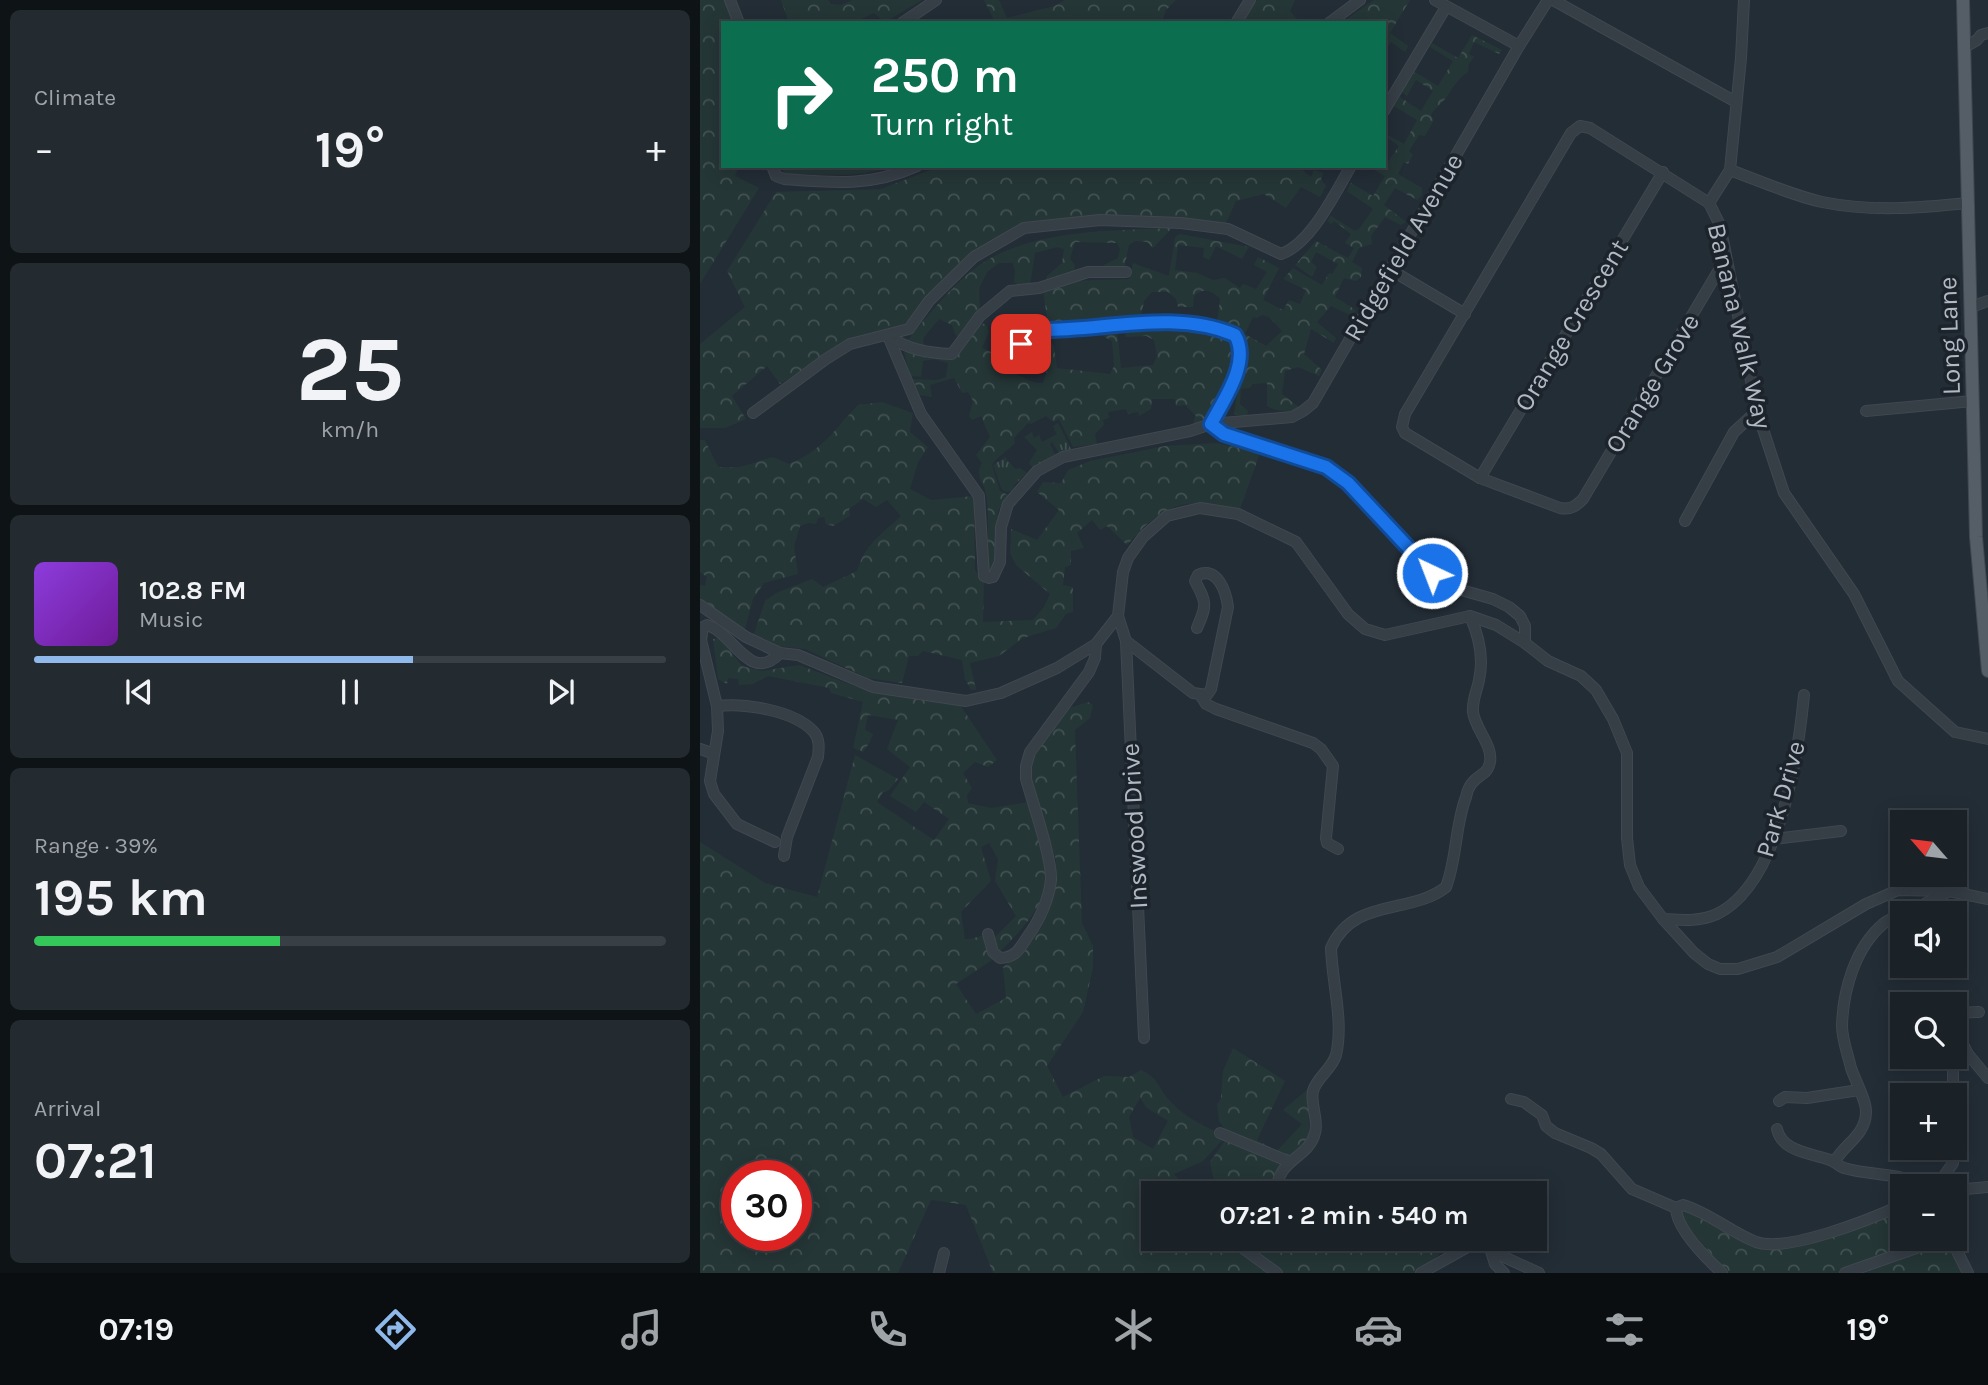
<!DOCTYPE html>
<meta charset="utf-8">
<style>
body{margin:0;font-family:Karla,sans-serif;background:#232a30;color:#f1f3f6;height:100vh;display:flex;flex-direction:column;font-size:26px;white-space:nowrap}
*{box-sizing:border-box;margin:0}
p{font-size:23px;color:#9fa4a8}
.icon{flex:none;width:38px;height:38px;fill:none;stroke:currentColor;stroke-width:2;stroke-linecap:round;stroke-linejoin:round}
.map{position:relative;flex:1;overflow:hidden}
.sheet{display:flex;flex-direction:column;gap:10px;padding:10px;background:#0e1316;width:700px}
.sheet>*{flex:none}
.hud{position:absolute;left:21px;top:21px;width:665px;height:147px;border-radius:0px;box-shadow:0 4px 18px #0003,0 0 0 2px #383f45;background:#0b6e4f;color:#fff;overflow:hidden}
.needle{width:46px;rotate:298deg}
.controls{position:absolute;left:1190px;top:810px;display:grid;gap:14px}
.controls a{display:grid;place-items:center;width:77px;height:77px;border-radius:0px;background:#1a2228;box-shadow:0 4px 18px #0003,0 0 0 2px #383f45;font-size:35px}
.speed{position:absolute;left:21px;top:1160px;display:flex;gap:14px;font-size:35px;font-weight:700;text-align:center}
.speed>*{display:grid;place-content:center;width:91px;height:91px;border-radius:50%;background:#1a2228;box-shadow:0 4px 18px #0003,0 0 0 2px #383f45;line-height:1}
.speed .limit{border:10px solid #d22;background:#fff;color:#111}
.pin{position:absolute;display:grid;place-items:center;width:60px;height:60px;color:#fff;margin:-30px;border-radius:14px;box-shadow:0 4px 10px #0006}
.me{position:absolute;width:77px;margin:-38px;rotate:317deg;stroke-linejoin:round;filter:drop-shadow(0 0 5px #0008)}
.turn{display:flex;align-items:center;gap:24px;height:147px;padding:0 35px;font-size:32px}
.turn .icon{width:91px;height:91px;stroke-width:2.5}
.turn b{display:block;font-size:49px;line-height:60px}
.big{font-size:52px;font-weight:700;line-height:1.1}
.sheet .tile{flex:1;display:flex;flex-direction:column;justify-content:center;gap:10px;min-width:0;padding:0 24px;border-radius:10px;background:#232a30}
.sheet .dial{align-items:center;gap:0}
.dial b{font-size:91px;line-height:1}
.song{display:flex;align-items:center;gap:21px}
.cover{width:84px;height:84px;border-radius:10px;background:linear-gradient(135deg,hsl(270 70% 55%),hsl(280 70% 35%))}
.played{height:7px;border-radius:4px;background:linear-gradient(90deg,#8fb9ea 60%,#383f45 60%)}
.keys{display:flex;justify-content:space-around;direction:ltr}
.heat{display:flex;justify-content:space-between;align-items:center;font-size:38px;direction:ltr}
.charge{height:10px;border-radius:5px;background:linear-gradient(90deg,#34c759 39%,#383f45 0)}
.trip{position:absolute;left:441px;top:1181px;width:406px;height:70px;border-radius:0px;background:#1a2228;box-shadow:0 4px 18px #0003,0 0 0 2px #383f45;font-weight:700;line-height:70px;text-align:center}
.tab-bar{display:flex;height:112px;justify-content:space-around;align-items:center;background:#0a0e10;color:#9fa4a8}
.tab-bar .icon{width:49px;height:49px}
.tab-bar .active{color:#8fb9ea}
.tab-bar b{font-size:32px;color:#f1f3f6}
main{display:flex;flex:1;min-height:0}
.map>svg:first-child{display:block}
.grass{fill:url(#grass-tufts)}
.forest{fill:url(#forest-crowns);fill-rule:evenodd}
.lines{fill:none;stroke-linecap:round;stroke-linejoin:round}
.minor-casing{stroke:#404750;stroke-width:12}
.major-casing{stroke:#404750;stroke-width:14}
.minor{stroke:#363e46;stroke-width:10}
.major{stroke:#555d66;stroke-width:12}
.route-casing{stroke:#114b97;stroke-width:18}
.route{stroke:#1a73e8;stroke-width:12}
.labels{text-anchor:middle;stroke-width:7;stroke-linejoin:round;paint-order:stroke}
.street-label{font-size:26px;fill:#b1b9c3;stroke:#1c232b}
</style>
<main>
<section class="sheet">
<div class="tile"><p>Climate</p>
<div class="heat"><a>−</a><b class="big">19°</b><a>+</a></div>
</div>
<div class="tile dial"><b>25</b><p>km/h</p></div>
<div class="tile">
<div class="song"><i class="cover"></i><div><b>102.8 FM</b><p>Music</p></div></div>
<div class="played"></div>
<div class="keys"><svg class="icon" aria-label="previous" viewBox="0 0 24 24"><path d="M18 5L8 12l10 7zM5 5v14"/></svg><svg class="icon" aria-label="pause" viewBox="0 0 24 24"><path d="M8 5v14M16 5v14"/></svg><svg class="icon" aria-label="next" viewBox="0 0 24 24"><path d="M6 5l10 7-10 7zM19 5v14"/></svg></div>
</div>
<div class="tile"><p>Range · 39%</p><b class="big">195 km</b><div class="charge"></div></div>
<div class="tile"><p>Arrival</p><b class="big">07:21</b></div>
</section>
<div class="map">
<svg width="1288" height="1273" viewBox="0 0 1288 1273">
<defs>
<pattern id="grass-tufts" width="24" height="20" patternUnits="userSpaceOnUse" patternTransform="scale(1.75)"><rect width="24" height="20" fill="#253637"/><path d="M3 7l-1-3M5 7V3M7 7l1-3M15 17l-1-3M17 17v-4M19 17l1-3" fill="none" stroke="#425152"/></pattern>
<pattern id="forest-crowns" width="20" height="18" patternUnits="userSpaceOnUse" patternTransform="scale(1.75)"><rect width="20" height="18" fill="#253637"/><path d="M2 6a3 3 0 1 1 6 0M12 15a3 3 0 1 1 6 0" fill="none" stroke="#425152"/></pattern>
</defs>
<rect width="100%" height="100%" fill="#232d36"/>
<!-- grass -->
<g class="grass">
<polygon points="358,423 371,449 359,453 352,442 350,444 355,454 333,468 329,463 337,450 324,437 332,432 334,438 339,435 342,442 357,434 353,426"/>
<polygon points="305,457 315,469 320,468 327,473 315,484 312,491 307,492 302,490 293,465"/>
</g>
<!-- forest -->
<g class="forest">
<polygon points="0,0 26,0 34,23 23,23 23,166 39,166 35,176 59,188 0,284"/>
<polygon points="81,0 128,0 131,4 141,5 152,0 222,0 185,22 174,13 152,23 89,23"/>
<polygon points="284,0 299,0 307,18 354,6 365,0 476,0 466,10 461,23 292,23 293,18"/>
<polygon points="557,0 595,0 590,11 600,23 542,23"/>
<polygon points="674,0 710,0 690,33 708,46 705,52 691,42 684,51 684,23 641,23"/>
<path d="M772,35L802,50L799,54L774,42L769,54L774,57L769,64L768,72C757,79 753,88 746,98C741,104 735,108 731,115L734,120L725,136L719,135L709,151L713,155L708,164L704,162L698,174L722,188V195L717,200L695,188L684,205L706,222L701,225L685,217L671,236L672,244L659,248L652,262L662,268L661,277L656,281L644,278L635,297L656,310L652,316L631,306L617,322L636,338L634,343L611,329L604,354L622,370L619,376L598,367L585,371L582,394L600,408C589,413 577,412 567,406V383L552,384L550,388L541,389L540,404L548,411L547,417L534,414C536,401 538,388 540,375C545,348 550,331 517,324L520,298C510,291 505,287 494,296L493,307H478L476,299L468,292H452L444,301L441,318L348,325L343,290L368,281L429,279L433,263L469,276L475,237L480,234L549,247L542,259L516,246L509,260L503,257L504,248L478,245L475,270L497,273L513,280L525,278L540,288L543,284L556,289L567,272L554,265L558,257L579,268L563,300L583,310L589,300L600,304L606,290L583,279L593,268L622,285L629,273L632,274L638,264L616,252L611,262L617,267L612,277L595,265L616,241L648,258L654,248L645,243L651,234L634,221L631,224L627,221L631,216L655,231L659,229L673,209L647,191L651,183L673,196L685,176L668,166H684V162L687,163L699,146L686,137L684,139V133L704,144L717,120L694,106L700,97L721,111L733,91L716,80L707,96L701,91L715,72L738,86L753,61L730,47L732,43L758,58ZM562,315L569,317L582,331L566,346L545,334L553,317L557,318Z"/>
<path d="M82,166H96L97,170H120L131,166H196C159,178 122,175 84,173Z"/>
<polygon points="241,166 600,166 600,168 611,177 614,170 623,173 621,179 626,186 620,197 601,187 586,208 564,194 536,201 526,223 402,216 322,223 272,254 208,324 157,336 80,384 67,366 32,396 46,419 25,428 0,428 0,344 45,307 27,271 76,192 181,189"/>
<path d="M472,228L453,248L447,242L435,241L429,245L424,269H404V265L418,258L420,249L417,243L375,242L370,259L375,265L374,274L347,283V276L362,263L364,249L357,247L335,253L330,285H319L314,282L315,271L313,263H299L287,272L279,289L280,309L260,339L255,334L252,325L239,319L224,337L223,342L227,350L213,347L208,340C228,315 249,289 274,269C326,229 410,231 472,228Z"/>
<path d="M280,322L286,325L289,332L282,348L291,352H308L312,360L314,374C325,377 331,384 343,383L347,370L345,345L350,341L354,346L357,368L410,374L414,366L412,341L399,334L402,330H417L421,368L453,365L457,356L454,340L446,336L426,337L424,328L498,327L532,337L537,355L528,386L511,418L505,422L493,424L496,416L485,405L476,406L475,399H452L451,409L439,416L438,412L428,414L426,409L408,412L409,418L403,420L404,425L395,434L397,444L373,447L359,419L353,422L346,416L331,424L328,423L314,438L315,443C308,451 297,456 292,465L300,491L308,495L298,511L295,564L291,570L287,568C287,544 290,517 286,494C284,481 274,477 282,463L276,455L290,437L281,416L272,420L269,416L273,401L268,392L262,393L254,378L230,385L232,397L220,395L213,379L237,380L246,377L248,363L234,359L223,361L221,377L210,376L204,352L252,359L262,350Z"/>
<path d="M182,402L213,413L210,432L228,447L218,462L210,489L231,500L274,496L275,570L284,581L283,622L333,620L344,607L350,594L316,565L310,553L311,529L337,540L359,510L337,492L343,482L361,483L368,470L390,461L465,446L517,443L560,453L540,509C483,498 467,500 427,545L407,526L400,530L392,520L377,533L384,548L371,551V565L365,567L363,585L373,587V612L366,614L356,628L323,638L299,656L270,663L276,690H271L265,679L262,660L223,651L218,656H209L202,683L168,678L105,649L79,646L54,634L65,601L76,593L112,579L123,587L157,571C165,544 181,535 201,516L187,500L176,507L163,499L149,509L150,516L133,526L126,524L124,517L118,518L116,524L109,523L100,526L94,546L98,574L64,583L53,599L45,629L0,599V585L5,586L7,577L0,572V440H5L18,467H40L73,457L89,464C123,450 134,430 158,405Z"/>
<path d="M20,638L42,666L62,671L99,665L170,692L260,705L297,760L288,767L275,762L263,773L272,788L267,795L268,803L291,808L329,802C335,826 351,870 343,894C337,913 315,938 300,951L294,938L316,916L295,881L298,859L289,843L281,847L291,881L261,912L265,940L286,935L292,960L256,984L276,1014L306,998L303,967L326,950L342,926L352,897L356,880V860L331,779L329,766L333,753L366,709L388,702L393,705L390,718L375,730L382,923L393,946V968L383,1012L347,1066L363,1097L404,1076L429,1077L441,1070C460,1079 457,1087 470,1101C485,1118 506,1127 526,1136L503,1161L474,1174L490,1193L453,1194V1239H752L723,1273H293L266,1205L231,1200L198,1273H0V842L65,883L117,897L155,755L198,779L188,791L183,792L177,802L234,840L249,819L224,802L216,812L190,796L210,767L187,749L198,720L168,715L165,730L173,734L170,742L163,752L153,748L163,702L131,693L129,688L68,676L53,684L39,685L38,679L28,678L27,684L18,679L13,639ZM440,1098L447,1108L468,1121L453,1149L433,1137L429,1117ZM37,1176H96V1236H37Z"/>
<polygon points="533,1048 585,1081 557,1140 577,1151 602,1124 583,1110 608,1089 609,1138 580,1166 571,1193 512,1193 516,1191 510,1162 529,1135 519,1121 517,1105 521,1098 523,1071"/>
<polygon points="1202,1208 1202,1239 1249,1239 1265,1273 1028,1273 981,1219 981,1212 985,1210 1072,1248"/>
</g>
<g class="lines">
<!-- minor casing -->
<g class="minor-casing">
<g id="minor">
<polyline points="30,0 39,23"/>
<polyline points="735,0 819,46"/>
<polyline points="853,0 1036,102"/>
<polyline points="202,23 236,0"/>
<polyline points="536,23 550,0"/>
<polyline points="629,23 660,0"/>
<polyline points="1265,47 1277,40 1281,35 1288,33"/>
<polyline points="684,111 746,7"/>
<path d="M72,166L76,176L84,179C132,183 171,187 217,166"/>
<path d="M1030,170C1060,181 1091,195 1122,202C1171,212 1219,208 1268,203"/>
<polyline points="1009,203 1030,170 1041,58 1044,0"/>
<path d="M1026,258L883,499C876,506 871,510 860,508L780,478L705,433L702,427L705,414L871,133L880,126L890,128L1009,203L1019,223L1023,240L1057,411L1084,493L1154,594L1198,681L1255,732L1288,739"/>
<polyline points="691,270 765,314"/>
<polyline points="1271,307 1288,301"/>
<polyline points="188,336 221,414 279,496 284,576 289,578 293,577 300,562 301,527 308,504 337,471 363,457 490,431 511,424 592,417 603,411 613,403 819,46 848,0"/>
<path d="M188,336C209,350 228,353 252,354L280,316L310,291L339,288L388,272H426"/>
<path d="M318,358L325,337L339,330C403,331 475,308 535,335C551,362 524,399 511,424"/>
<polyline points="1166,411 1273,401"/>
<path d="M53,413L126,359L150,344L209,329L229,301L274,257L324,228L400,220L481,223L528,229L581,254C611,244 635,193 651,166"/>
<polyline points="511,424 525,434 626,467 648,483 740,584 793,599 809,607 820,616 825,626 825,643"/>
<polyline points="780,478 963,172"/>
<polyline points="985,521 1034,432 1057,411"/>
<polyline points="0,605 46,637 80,653 98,655 173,687 266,701 301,693 357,668 396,644 418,616 423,572 428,558 443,537 467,516 500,508 538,514 596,542 648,614 665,629 685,635 770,616 796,625 825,643 848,661 881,676 896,690 913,719 927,753 927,838 930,865 939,887 963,919 994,953 1008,964 1020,969 1038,969 1077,957 1166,904 1198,890 1249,891 1288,899"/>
<polyline points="418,616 426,641 444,1038"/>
<path d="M426,641L493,693L507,695L511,689L528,607C526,591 517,566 498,575L495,581C507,603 507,605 497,628"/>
<polyline points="501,696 506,704 516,709 613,743 621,749 633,766 626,838 627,843 638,849"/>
<path d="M17,706C44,703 93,710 113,731C120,738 119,748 118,757L87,837L84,856"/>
<polyline points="0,749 14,754"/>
<polyline points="1074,839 1141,831"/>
<path d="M75,842L37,824L14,794L10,781L18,731L17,706L1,640L3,627L7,625C34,633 50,685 80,653"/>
<polyline points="1204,914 1246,893"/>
<path d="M963,919C982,920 999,922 1017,914C1079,884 1098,757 1104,695"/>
<path d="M288,934L293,952L300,958C316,958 320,948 328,936C339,921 349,899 351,880C352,858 333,804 326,779V766L330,752L389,672L395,658L396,644"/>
<path d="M1255,1022C1260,1012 1268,1012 1279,1012"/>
<polyline points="1255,1029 1268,1054 1288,1078"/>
<polyline points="1253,1096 1253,1057"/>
<polyline points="811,1099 824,1102 842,1115 846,1126 855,1133 891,1148 901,1154 932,1189 976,1208"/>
<polyline points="1079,1101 1085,1097 1107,1098 1159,1090"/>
<path d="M1077,1129C1082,1152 1111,1153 1130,1160C1136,1162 1138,1166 1144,1168C1171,1176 1199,1172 1223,1186"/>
<polyline points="520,1133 590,1162"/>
<path d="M1135,1161C1144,1144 1165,1136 1166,1113C1167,1102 1155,1080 1151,1068C1148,1055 1142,1039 1142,1026C1143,990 1155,948 1183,924C1188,920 1196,917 1202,914"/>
<polyline points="1237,1186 1253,1163 1254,1148"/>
<polyline points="1255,1190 1288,1187"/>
<path d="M576,1194C577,1157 608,1160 615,1133C619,1120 610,1104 613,1091C617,1077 632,1069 636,1055C644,1021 632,983 631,948C653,897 711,915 746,887C757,858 755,826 766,797C767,792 770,785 773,782C780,774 788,774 790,762C793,745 775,729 773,712C772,700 777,691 779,680C784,658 779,636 770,616"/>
<polyline points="530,1239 577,1273"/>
<polyline points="785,1239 791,1251 839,1273"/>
<polyline points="1251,1239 1268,1273"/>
<polyline points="791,1251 795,1264 804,1273"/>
<polyline points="239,1273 244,1253"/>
<polyline points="721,1273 782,1239"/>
<path d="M1022,1273C1007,1259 976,1229 976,1208L983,1205C1010,1213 1030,1232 1056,1242C1087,1253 1171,1219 1202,1205"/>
<polyline points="1145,1273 1242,1239"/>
</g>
</g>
<!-- major casing -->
<g class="major-casing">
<polyline id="major" points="1263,0 1276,537 1288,671"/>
</g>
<!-- minor -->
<use href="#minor" class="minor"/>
<!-- major -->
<use href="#major" class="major"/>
</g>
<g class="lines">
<!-- route casing -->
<g class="route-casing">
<path id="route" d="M321,344L325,337L339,330C403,331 474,309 535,335C551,362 524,399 511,424L524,434L626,467L648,483L732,573"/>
</g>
<!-- route -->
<use href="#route" class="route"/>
</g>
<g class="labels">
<!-- street labels -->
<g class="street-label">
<text transform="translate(703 247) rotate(-60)" y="9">Ridgefield Avenue</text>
<text transform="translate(871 325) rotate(-59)" y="9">Orange Crescent</text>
<text transform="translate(1040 326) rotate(77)" y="9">Banana Walk Way</text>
<text transform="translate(1249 336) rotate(-92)" y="9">Long Lane</text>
<text transform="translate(952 383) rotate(-59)" y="9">Orange Grove</text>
<text transform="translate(1080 799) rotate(-74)" y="9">Park Drive</text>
<text transform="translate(434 826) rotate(-93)" y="9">Inswood Drive</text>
</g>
</g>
</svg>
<div class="controls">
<a><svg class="needle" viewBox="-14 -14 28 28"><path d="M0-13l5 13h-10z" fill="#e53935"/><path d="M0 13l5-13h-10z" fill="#9fa4a8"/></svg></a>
<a><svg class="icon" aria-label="sound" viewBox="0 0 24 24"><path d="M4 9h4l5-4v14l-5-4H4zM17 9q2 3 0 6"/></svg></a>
<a><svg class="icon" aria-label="search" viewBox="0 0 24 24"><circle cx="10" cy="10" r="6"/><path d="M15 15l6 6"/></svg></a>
<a>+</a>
<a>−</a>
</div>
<div class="speed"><div class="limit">30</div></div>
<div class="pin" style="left:321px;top:344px;background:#d93025"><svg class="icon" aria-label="arrive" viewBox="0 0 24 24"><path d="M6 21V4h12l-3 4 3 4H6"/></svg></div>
<svg class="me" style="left:732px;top:573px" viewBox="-20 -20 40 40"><circle r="17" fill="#1a73e8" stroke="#fff" stroke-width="3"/><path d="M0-11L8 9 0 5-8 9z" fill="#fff"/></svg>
<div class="trip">07:21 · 2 min · 540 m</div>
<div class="hud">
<div class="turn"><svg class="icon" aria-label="right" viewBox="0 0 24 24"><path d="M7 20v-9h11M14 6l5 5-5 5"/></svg><div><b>250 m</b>Turn right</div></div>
</div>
</div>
</main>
<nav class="tab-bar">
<b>07:19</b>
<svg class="icon active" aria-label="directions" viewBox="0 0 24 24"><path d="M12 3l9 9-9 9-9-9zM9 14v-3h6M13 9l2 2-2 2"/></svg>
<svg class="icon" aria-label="music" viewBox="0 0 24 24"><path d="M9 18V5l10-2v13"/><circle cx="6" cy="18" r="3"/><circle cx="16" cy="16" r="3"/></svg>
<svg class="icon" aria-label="phone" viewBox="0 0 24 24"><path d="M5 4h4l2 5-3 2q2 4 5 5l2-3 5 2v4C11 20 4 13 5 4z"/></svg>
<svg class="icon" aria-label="climate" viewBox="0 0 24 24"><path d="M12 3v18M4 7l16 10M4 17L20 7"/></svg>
<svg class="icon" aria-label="car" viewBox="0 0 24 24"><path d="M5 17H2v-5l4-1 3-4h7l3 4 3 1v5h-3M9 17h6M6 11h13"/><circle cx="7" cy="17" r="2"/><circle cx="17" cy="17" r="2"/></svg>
<svg class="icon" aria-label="filters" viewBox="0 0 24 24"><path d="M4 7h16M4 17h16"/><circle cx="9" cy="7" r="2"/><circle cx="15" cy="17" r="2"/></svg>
<b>19°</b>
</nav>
